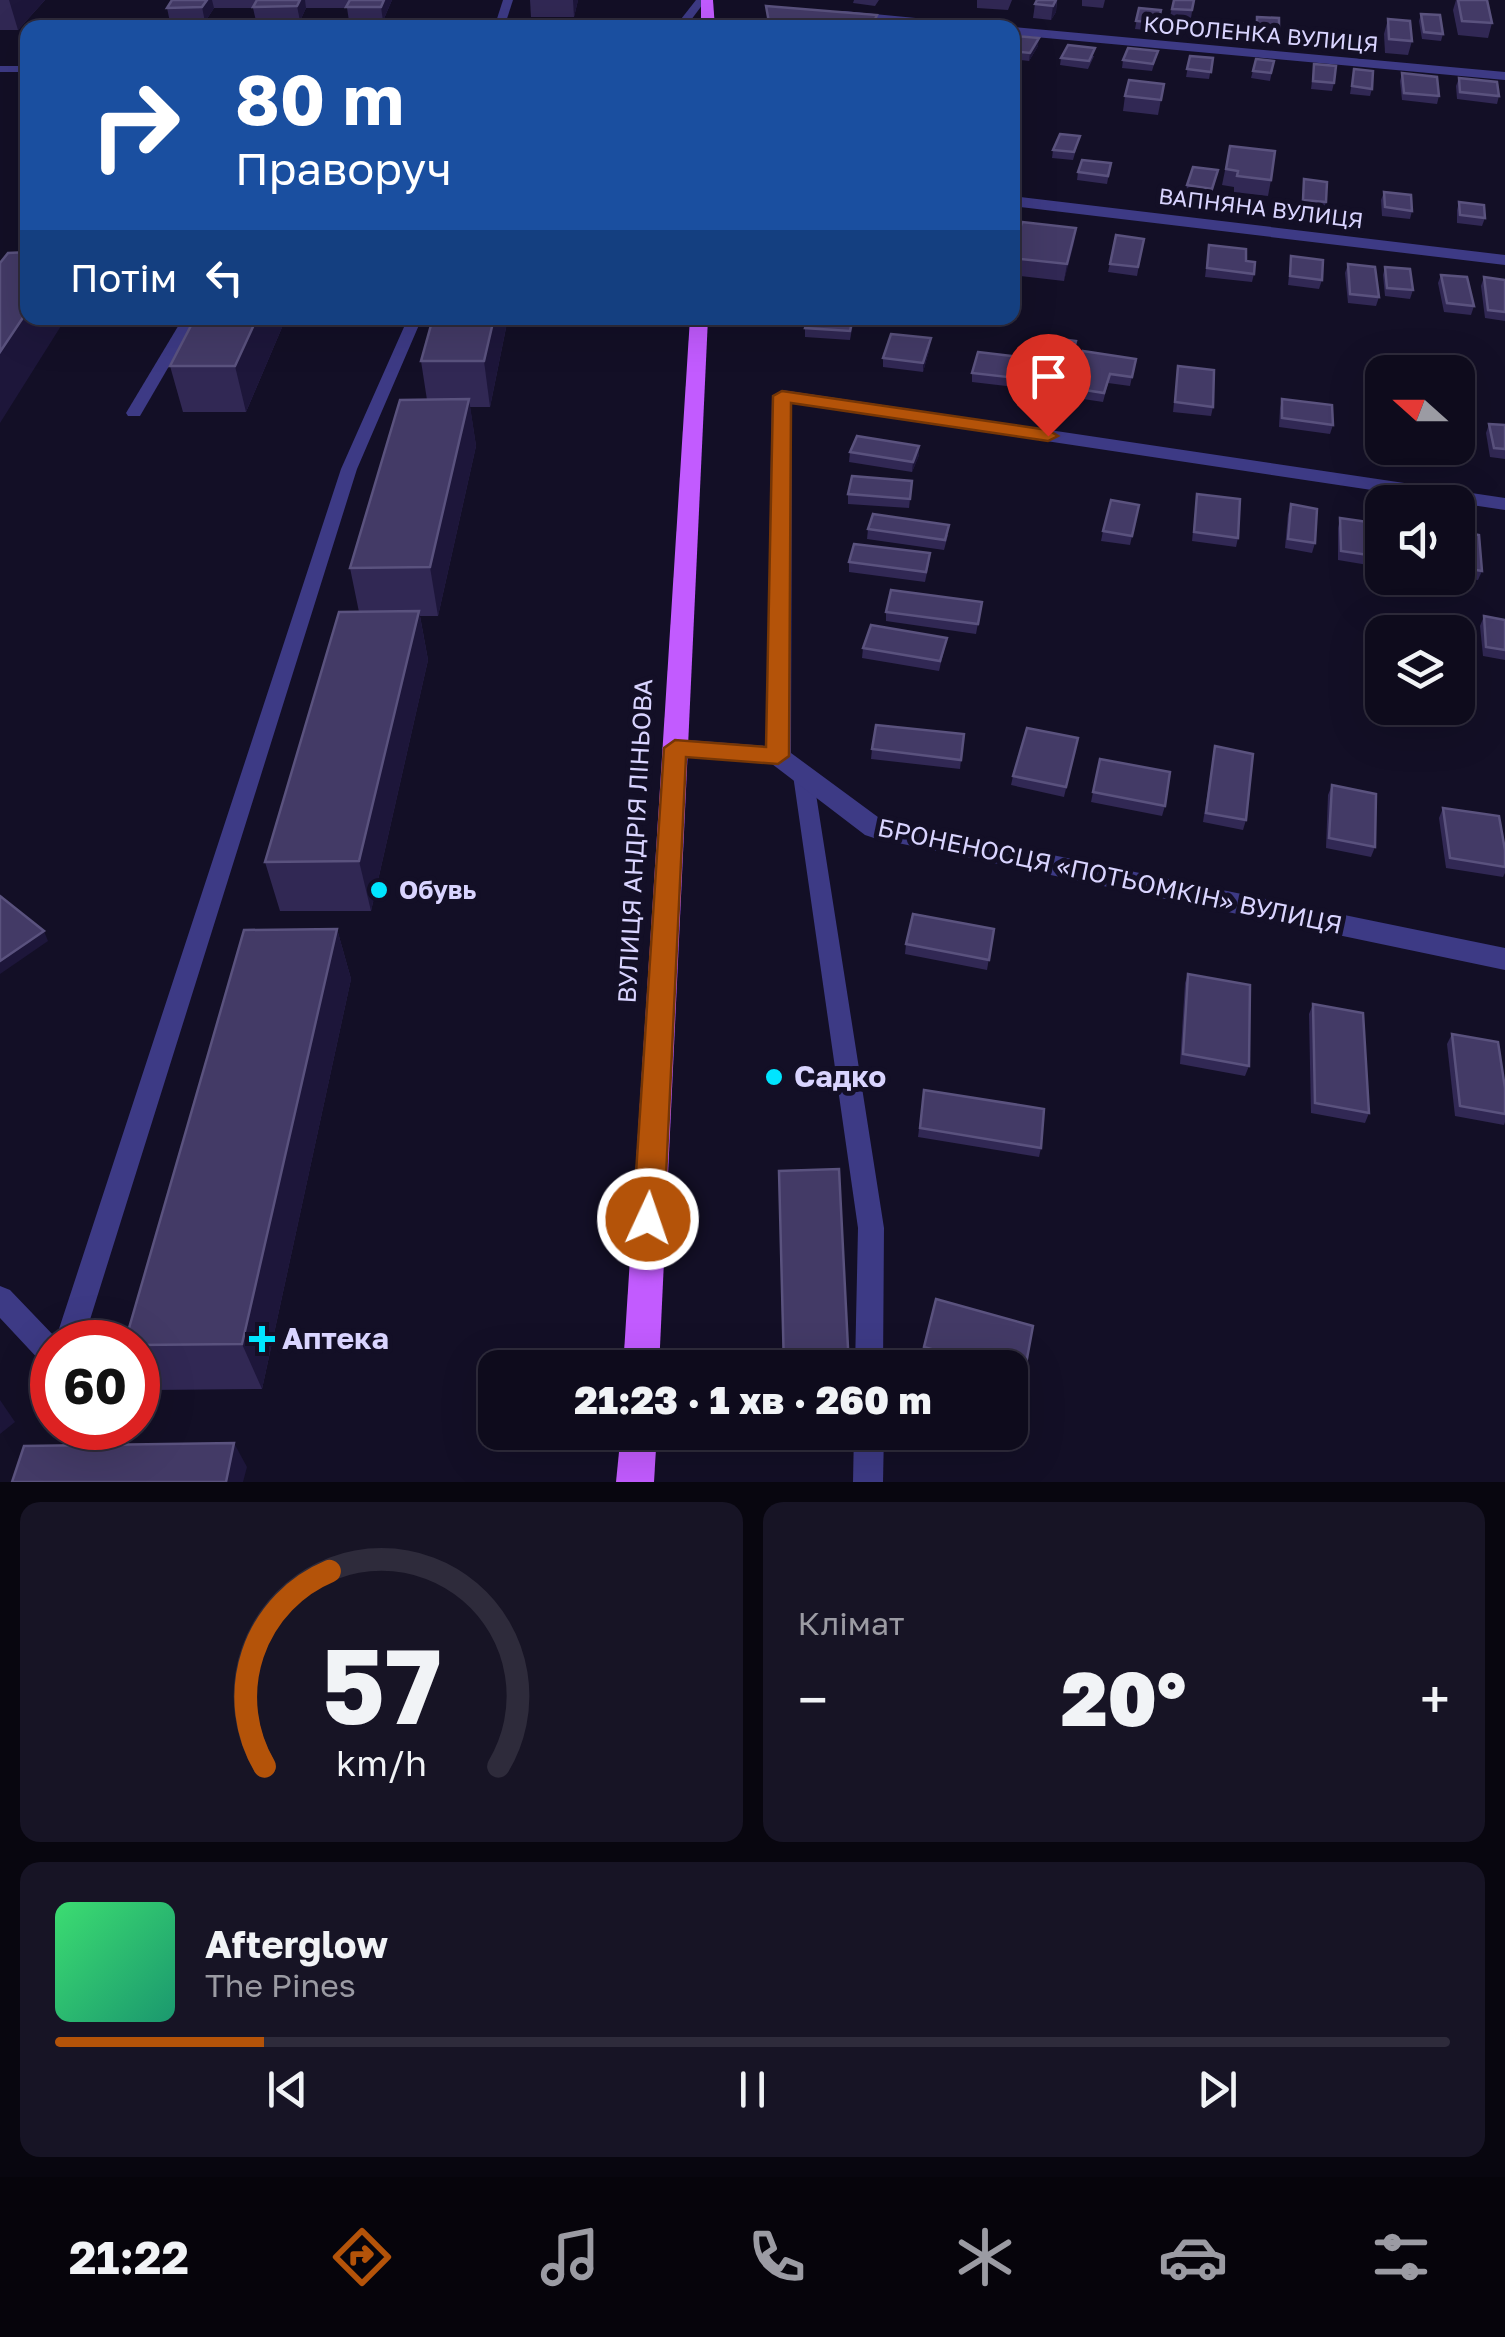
<!DOCTYPE html>
<html lang="uk">
<meta charset="utf-8">
<style>
body{margin:0;font-family:"Golos Text",sans-serif;background:#171425;color:#f1f3f6;height:100vh;display:flex;flex-direction:column;font-size:38px;white-space:nowrap}
*{box-sizing:border-box;margin:0}
p{font-size:32px;color:#9b9ba3}
.icon{flex:none;width:55px;height:55px;fill:none;stroke:currentColor;stroke-width:2;stroke-linecap:round;stroke-linejoin:round}
.map{position:relative;height:1482px;overflow:hidden}
.drawer{display:flex;flex-direction:column;gap:20px;padding:20px;background:#08060f;flex:1}
.drawer>*{flex:none}
.hud{position:absolute;left:20px;top:20px;width:1000px;height:305px;border-radius:20px;box-shadow:0 10px 40px #0002,0 0 0 2px #2e2b3b;background:#1a4fa0;color:#fff;overflow:hidden}
.needle{width:65px;rotate:291deg}
.tools{position:absolute;left:1365px;top:355px;display:grid;gap:20px}
.tools a{display:grid;place-items:center;width:110px;height:110px;border-radius:20px;background:#0e0b1c;box-shadow:0 10px 40px #0002,0 0 0 2px #2e2b3b;font-size:50px}
.speed{position:absolute;left:30px;top:1320px;display:flex;gap:20px;font-size:50px;font-weight:700;text-align:center}
.speed>*{display:grid;place-content:center;width:130px;height:130px;border-radius:50%;background:#0e0b1c;box-shadow:0 10px 40px #0002,0 0 0 2px #2e2b3b;line-height:1}
.speed .limit{border:15px solid #d22;background:#fff;color:#111}
.pin{position:absolute;display:grid;place-items:center;width:85px;height:85px;color:#fff;margin:-102px -42px;border-radius:50% 50% 50% 0;rotate:-45deg;box-shadow:0 0 10px #0007}
.pin .icon{rotate:45deg}
.me{position:absolute;width:110px;margin:-55px;rotate:3deg;stroke-linejoin:round;filter:drop-shadow(0 0 8px #0008)}
.turn{display:flex;align-items:center;gap:35px;height:210px;padding:0 50px;font-size:45px}
.turn .icon{width:130px;height:130px;stroke-width:2.5}
.turn b{display:block;font-size:70px;line-height:85px}
.then{display:flex;align-items:center;height:95px;padding:0 50px;background:#0003;gap:20px;font-size:38px}
.big{font-size:75px;font-weight:800;line-height:1.1}
.drawer .widget{flex:1;display:flex;flex-direction:column;justify-content:center;gap:15px;min-width:0;padding:0 35px;border-radius:20px;background:#171425}
.drawer .dial{align-items:center;gap:0}
.dial svg{height:260px;overflow:visible;fill:none;stroke:#2e2b3b;stroke-width:7;stroke-linecap:round;text-anchor:middle}
.dial text{fill:#f1f3f6;stroke:none}
.song{display:flex;align-items:center;gap:30px}
.cover{width:120px;height:120px;border-radius:15px;background:linear-gradient(135deg,hsl(140 70% 55%),hsl(160 70% 35%))}
.played{height:10px;border-radius:5px;background:linear-gradient(90deg,#b45309 15%,#2e2b3b 15%)}
.keys{display:flex;justify-content:space-around;direction:ltr}
.heat{display:flex;justify-content:space-between;align-items:center;font-size:55px;direction:ltr}
.drawer .tiles{flex:1;display:grid;gap:20px;grid-template-columns:1fr 1fr}
.widget:last-child{grid-column:span 2}
.trip{position:absolute;left:478px;top:1350px;width:550px;height:100px;border-radius:20px;background:#0e0b1c;box-shadow:0 10px 40px #0002,0 0 0 2px #2e2b3b;font-weight:800;line-height:100px;text-align:center}
.dock{display:flex;height:160px;justify-content:space-around;align-items:center;background:#06040b;color:#9b9ba3}
.dock .icon{width:70px;height:70px}
.dock .on{color:#b45309}
.dock b{font-size:45px;color:#f1f3f6}
.map>svg:first-child{display:block}
.lines{fill:none;stroke-linecap:round;stroke-linejoin:round}
.lane{fill:#3d3a85;fill-rule:evenodd}
.street{fill:#3d3a85;fill-rule:evenodd}
.primary{fill:#c25bff;fill-rule:evenodd}
.wall{fill:#312854}
.shaded-wall{fill:#1d163a}
.building{fill:#433a66;stroke:#5a527e;stroke-width:2.5}
.route{fill:#b45309;stroke:#753606;stroke-width:2.5}
.poi-dot{fill:#00e5ff;stroke:#130f26;stroke-width:4}
.labels{text-anchor:middle;stroke-width:10;stroke-linejoin:round;paint-order:stroke}
.far-street-label{font-size:22px;fill:#d9d4ff;stroke:#130f26}
.street-label{font-size:25px;fill:#d9d4ff;stroke:#130f26}
.poi-label{font-size:25px;font-weight:bold;fill:#d9d4ff;stroke:#130f26;text-anchor:start}
.near-poi-label{font-size:30px;font-weight:bold;fill:#d9d4ff;stroke:#130f26;text-anchor:start}
</style>
<div class="map">
<svg width="1505" height="1482" viewBox="0 0 1505 1482">
<rect width="100%" height="100%" fill="#130f26"/>
<g class="lines">
<!-- lane -->
<g class="lane">
<polygon points="503,0 513,0 504,28 494,28"/>
<polygon points="696,0 706,0 685,28 674,28"/>
<rect x="0" y="66" width="28" height="6"/>
<polygon points="183,318 197,318 140,416 128,416 126,413"/>
<polygon points="408,318 422,318 357,469 83,1342 52,1342 52,1367 42,1363 0,1318 0,1286 10,1290 56,1338 341,469"/>
<polygon points="636,318 706,318 699,322 643,322"/>
<polygon points="803,768 813,775 884,1228 883,1368 855,1368 858,1228 793,775"/>
<polygon points="854,1432 884,1432 883,1482 853,1482"/>
</g>
<!-- street -->
<g class="street">
<polygon points="843,11 978,24 984,28 932,28 838,18 837,15"/>
<polygon points="1012,27 1505,72 1505,80 1012,35"/>
<polygon points="1012,196 1505,255 1505,265 1012,206"/>
<polygon points="782,390 1505,498 1505,510 792,403 791,753 882,820 1505,948 1505,970 874,838 865,835 772,764 666,754 662,748 666,742 675,739 766,746 772,396"/>
</g>
<!-- primary -->
<g class="primary">
<polygon points="701,0 713,0 715,28 701,28"/>
<polygon points="690,318 708,318 659,1368 623,1368"/>
<polygon points="621,1432 657,1432 654,1482 616,1482"/>
</g>
</g>
<!-- wall -->
<g class="wall">
<polygon points="0,0 45,0 18,30 0,30"/>
<polygon points="172,0 392,0 383,21 349,21 347,8 306,8 300,21 256,21 253,8 214,8 205,22 170,22 167,8"/>
<polygon points="530,0 578,0 574,17 531,17"/>
<polygon points="854,0 879,0 875,6 853,3"/>
<polygon points="977,0 1012,0 1008,10 977,8"/>
<polygon points="1037,0 1057,0 1056,12 1051,20 1033,18 1035,4"/>
<polygon points="1082,0 1105,0 1103,8 1082,6"/>
<polygon points="1174,0 1194,0 1191,18 1170,16"/>
<polygon points="1456,0 1487,0 1492,23 1488,38 1458,35 1453,10"/>
<polygon points="1139,8 1161,10 1156,31 1135,29"/>
<polygon points="1421,14 1443,34 1441,41 1422,39 1419,21"/>
<polygon points="1257,17 1279,36 1277,43 1255,41"/>
<polygon points="1388,19 1412,41 1408,55 1385,53 1384,34"/>
<polygon points="1236,23 1249,24 1246,39 1234,38"/>
<polygon points="1322,31 1352,43 1350,50 1320,48"/>
<polygon points="1012,42 1038,46 1029,61 1012,59"/>
<polygon points="1158,51 1152,71 1122,68 1123,60"/>
<polygon points="1094,56 1088,69 1060,65 1061,58"/>
<polygon points="1190,56 1213,58 1209,79 1186,77"/>
<polygon points="1256,59 1274,61 1270,81 1251,78"/>
<polygon points="1314,64 1334,83 1332,91 1311,89"/>
<polygon points="1354,69 1372,89 1370,96 1350,94"/>
<polygon points="1402,73 1439,96 1437,104 1402,100 1400,81"/>
<polygon points="1459,78 1499,96 1497,104 1457,99 1456,86"/>
<polygon points="1164,84 1158,115 1123,111 1125,96"/>
<polygon points="1080,136 1073,160 1052,158 1053,150"/>
<polygon points="1230,146 1271,180 1268,196 1234,192 1234,187 1222,185"/>
<polygon points="1111,163 1107,184 1077,180 1078,172"/>
<polygon points="1216,178 1211,197 1186,193 1187,185"/>
<polygon points="1304,179 1326,202 1324,210 1301,208"/>
<polygon points="1384,192 1412,211 1410,219 1382,216 1381,200"/>
<polygon points="1459,202 1485,218 1482,226 1457,223 1457,210"/>
<polygon points="1076,228 1064,281 1012,275 1012,255"/>
<polygon points="1116,235 1144,239 1137,276 1108,272"/>
<polygon points="1209,245 1246,261 1254,274 1252,282 1205,277"/>
<polygon points="1291,256 1322,280 1319,289 1288,285"/>
<polygon points="1348,264 1379,297 1376,306 1348,303 1345,273"/>
<polygon points="1385,267 1413,290 1410,299 1385,296 1383,275"/>
<polygon points="1441,275 1474,306 1471,315 1444,312 1438,283"/>
<polygon points="1484,277 1505,280 1505,321 1485,318 1481,286"/>
<polygon points="286,318 246,412 183,412 170,366"/>
<polygon points="433,318 508,318 490,407 470,407 476,446 438,616 420,616 428,660 371,911 280,911 265,862 359,612 350,568 427,400 421,361"/>
<polygon points="854,318 850,340 805,337 805,328"/>
<polygon points="930,347 923,372 883,367 883,358"/>
<polygon points="1074,350 1062,394 1039,391 1041,382"/>
<polygon points="1136,359 1130,386 1108,383 1103,402 1070,397 1072,388"/>
<polygon points="1020,366 1015,387 972,382 972,373"/>
<polygon points="1178,366 1213,407 1211,416 1173,412"/>
<polygon points="1282,399 1333,425 1330,434 1279,427 1280,408"/>
<polygon points="1489,424 1505,425 1505,459 1490,457 1486,433"/>
<polygon points="850,452 919,455 912,472 849,462"/>
<polygon points="912,481 909,508 848,504 848,494"/>
<polygon points="1197,494 1238,538 1236,547 1192,541"/>
<polygon points="1291,504 1315,543 1312,553 1285,548 1288,514"/>
<polygon points="1139,505 1130,545 1101,541 1103,531"/>
<polygon points="1340,518 1382,524 1382,558 1380,567 1338,560 1338,528"/>
<polygon points="868,529 948,535 944,550 867,539"/>
<polygon points="1458,531 1482,571 1478,580 1458,577"/>
<polygon points="849,562 929,563 925,582 849,572"/>
<polygon points="982,602 976,634 886,621 886,612"/>
<polygon points="1484,616 1505,620 1505,660 1483,656 1480,626"/>
<polygon points="947,638 939,671 862,658 863,648"/>
<polygon points="964,734 960,769 871,759 872,749"/>
<polygon points="1078,738 1064,797 1011,785 1013,776"/>
<polygon points="1215,746 1246,820 1243,830 1203,822"/>
<polygon points="1100,759 1165,806 1162,816 1091,802"/>
<polygon points="1332,785 1375,847 1371,857 1326,848 1328,795"/>
<polygon points="1443,808 1505,850 1505,873 1503,877 1446,868 1439,818"/>
<polygon points="337,929 351,979 262,1389 150,1390 138,1368 138,1342"/>
<polygon points="994,929 987,970 905,954 906,944"/>
<polygon points="1188,974 1249,1066 1245,1076 1180,1064 1185,983"/>
<polygon points="1313,1004 1369,1113 1365,1123 1311,1113 1309,1014"/>
<polygon points="1452,1034 1505,1088 1505,1122 1504,1125 1455,1116 1447,1044"/>
<polygon points="924,1090 1041,1148 1039,1157 918,1137"/>
<polygon points="779,1171 849,1368 783,1368"/>
<polygon points="1033,1326 1021,1384 1010,1380 1010,1368 964,1368 922,1356 924,1347"/>
</g>
<!-- shaded-wall -->
<g class="shaded-wall">
<polygon points="9,0 45,0 18,30"/>
<polygon points="207,0 212,0 214,8 205,22 202,7"/>
<polygon points="300,0 305,0 306,8 300,21 297,6"/>
<polygon points="384,0 392,0 383,21 381,7"/>
<polygon points="573,0 578,0 574,17"/>
<polygon points="1056,0 1056,12 1051,20 1053,6"/>
<polygon points="1039,38 1038,46 1029,61 1030,53"/>
<polygon points="1076,228 1074,244 1064,281 1067,264"/>
<polygon points="28,310 28,318 66,318 0,423 0,352"/>
<polygon points="257,318 286,318 246,412 235,366"/>
<polygon points="494,318 508,318 490,407 484,361"/>
<polygon points="931,338 930,347 923,372 923,363"/>
<polygon points="469,399 476,446 438,616 430,567"/>
<polygon points="919,446 919,455 912,472 913,462"/>
<polygon points="419,611 428,660 371,911 359,861"/>
<polygon points="337,929 351,979 262,1389 242,1344"/>
<polygon points="44,931 48,941 0,974 0,961"/>
<polygon points="0,1400 15,1422 0,1434"/>
<polygon points="234,1443 247,1467 243,1482 226,1482"/>
</g>
<!-- building -->
<g class="building">
<polygon points="172,0 207,0 202,7 167,8"/>
<polygon points="257,0 300,0 297,6 253,7"/>
<polygon points="350,0 384,0 381,7 346,7"/>
<polygon points="1037,0 1056,0 1053,6 1035,4"/>
<polygon points="1174,0 1194,0 1192,10 1172,9"/>
<polygon points="1458,0 1487,0 1492,23 1462,21"/>
<polygon points="766,6 877,15 871,28 770,28"/>
<polygon points="1139,8 1161,10 1158,23 1136,21"/>
<polygon points="1421,14 1440,15 1443,34 1424,32"/>
<polygon points="1257,17 1279,18 1279,36 1257,34"/>
<polygon points="1388,19 1410,21 1412,41 1389,39"/>
<polygon points="1236,23 1249,24 1248,32 1235,31"/>
<polygon points="889,24 915,26 914,28 887,28"/>
<polygon points="524,26 569,26 524,28"/>
<polygon points="1322,31 1352,34 1352,43 1321,40"/>
<polygon points="1016,36 1039,38 1030,53 1012,51 1012,42"/>
<polygon points="1068,45 1095,48 1089,61 1061,58"/>
<polygon points="1128,48 1158,51 1153,64 1123,60"/>
<polygon points="1190,56 1213,58 1211,72 1187,69"/>
<polygon points="1256,59 1274,61 1271,73 1253,71"/>
<polygon points="1314,64 1336,66 1334,83 1313,81"/>
<polygon points="1354,69 1373,71 1372,89 1352,86"/>
<polygon points="1402,73 1437,77 1439,96 1404,93"/>
<polygon points="1459,78 1497,82 1499,96 1460,92"/>
<polygon points="1129,80 1164,84 1161,100 1125,96"/>
<polygon points="1060,134 1080,136 1074,152 1053,150"/>
<polygon points="1230,146 1275,151 1271,180 1237,176 1238,171 1226,169"/>
<polygon points="1082,160 1111,163 1108,176 1078,172"/>
<polygon points="1193,167 1218,170 1212,189 1187,185"/>
<polygon points="1304,179 1327,182 1326,202 1303,200"/>
<polygon points="1384,192 1411,195 1412,211 1385,207"/>
<polygon points="1459,202 1484,205 1485,218 1460,215"/>
<polygon points="1022,222 1076,228 1067,264 1012,258"/>
<polygon points="1116,235 1144,239 1138,267 1110,264"/>
<polygon points="1209,245 1246,249 1246,261 1255,262 1254,274 1207,268"/>
<polygon points="28,252 28,310 0,352 0,263 8,253"/>
<polygon points="1291,256 1323,260 1322,280 1290,276"/>
<polygon points="1348,264 1375,267 1379,297 1350,294"/>
<polygon points="1385,267 1410,269 1413,290 1387,288"/>
<polygon points="1441,275 1467,277 1474,306 1447,303"/>
<polygon points="1484,277 1505,280 1505,312 1488,310"/>
<polygon points="195,318 257,318 235,366 170,366"/>
<polygon points="433,318 494,318 484,361 421,361"/>
<polygon points="808,318 853,318 850,331 805,328"/>
<polygon points="891,334 931,338 923,363 883,358"/>
<polygon points="1053,338 1076,341 1064,385 1041,382"/>
<polygon points="1083,351 1136,359 1132,377 1110,374 1104,393 1072,388"/>
<polygon points="978,352 1021,357 1016,378 972,373"/>
<polygon points="1178,366 1214,370 1213,407 1175,402"/>
<polygon points="469,399 430,567 350,568 400,400"/>
<polygon points="1282,399 1332,405 1333,425 1282,418"/>
<polygon points="1489,424 1505,425 1505,449 1494,448"/>
<polygon points="857,436 919,446 913,462 850,452"/>
<polygon points="852,476 912,481 910,499 848,494"/>
<polygon points="1197,494 1240,499 1238,538 1194,532"/>
<polygon points="1111,500 1139,505 1132,536 1103,531"/>
<polygon points="1291,504 1317,509 1315,543 1288,539"/>
<polygon points="873,514 949,525 945,540 868,529"/>
<polygon points="1340,518 1382,524 1382,557 1341,551"/>
<polygon points="1458,531 1479,535 1482,571 1458,567"/>
<polygon points="854,544 930,553 926,572 849,562"/>
<polygon points="891,590 982,602 978,624 886,612"/>
<polygon points="419,611 359,861 265,862 339,612"/>
<polygon points="1484,616 1505,620 1505,650 1486,647"/>
<polygon points="871,625 947,638 940,661 863,648"/>
<polygon points="876,725 964,734 961,760 872,749"/>
<polygon points="1027,728 1078,738 1066,787 1013,776"/>
<polygon points="1215,746 1253,754 1246,820 1206,813"/>
<polygon points="1100,759 1170,772 1165,806 1093,792"/>
<polygon points="1332,785 1376,794 1375,847 1329,838"/>
<polygon points="1443,808 1499,816 1505,850 1505,867 1450,858"/>
<polygon points="0,896 44,931 0,961"/>
<polygon points="913,914 994,929 989,960 906,944"/>
<polygon points="337,929 242,1344 138,1345 138,1342 125,1342 244,930"/>
<polygon points="1188,974 1250,985 1249,1066 1183,1054"/>
<polygon points="1313,1004 1363,1013 1369,1113 1315,1103"/>
<polygon points="1452,1034 1498,1042 1505,1088 1505,1114 1460,1106"/>
<polygon points="924,1090 1044,1109 1041,1148 920,1128"/>
<polygon points="839,1169 849,1368 784,1368 779,1171"/>
<polygon points="936,1299 1033,1326 1024,1375 1010,1371 1010,1368 998,1368 924,1347"/>
<polygon points="234,1443 226,1482 12,1482 24,1446"/>
</g>
<!-- route -->
<polygon class="route" points="782,391 1048,430 1058,436 1048,441 791,403 789,756 778,764 686,757 664,1219 659,1229 648,1233 638,1229 633,1219 664,748 675,740 766,747 773,396"/>
<!-- markers -->
<g class="poi-dot">
<circle cx="379" cy="890" r="10"/>
<circle cx="774" cy="1077" r="10"/>
<path d="M257 1324h10v10h10v10h-10v10h-10v-10h-10v-10h10z"/>
</g>
<g class="labels">
<!-- far-street labels -->
<g class="far-street-label">
<text transform="translate(1261 34) rotate(5)" y="8">КОРОЛЕНКА ВУЛИЦЯ</text>
<text transform="translate(1261 208) rotate(7)" y="8">ВАПНЯНА ВУЛИЦЯ</text>
</g>
<!-- street labels -->
<g class="street-label">
<text transform="translate(635 841) rotate(-87)" y="9">ВУЛИЦЯ АНДРІЯ ЛІНЬОВА</text>
<text transform="translate(1110 876) rotate(12)" y="9">БРОНЕНОСЦЯ «ПОТЬОМКІН» ВУЛИЦЯ</text>
</g>
<!-- poi labels -->
<g class="poi-label">
<text x="399" y="899">Обувь</text>
</g>
<!-- near-poi labels -->
<g class="near-poi-label">
<text x="794" y="1087">Садко</text>
<text x="282" y="1349">Аптека</text>
</g>
</g>
</svg>
<div class="tools">
<a><svg class="needle" viewBox="-14 -14 28 28"><path d="M0-13l5 13h-10z" fill="#e53935"/><path d="M0 13l5-13h-10z" fill="#9b9ba3"/></svg></a>
<a><svg class="icon" aria-label="sound" viewBox="0 0 24 24"><path d="M4 9h4l5-4v14l-5-4H4zM17 9q2 3 0 6"/></svg></a>
<a><svg class="icon" aria-label="layers" viewBox="0 0 24 24"><path d="M12 4l9 5-9 5-9-5zM3 14l9 5 9-5"/></svg></a>
</div>
<div class="speed"><div class="limit">60</div></div>
<div class="pin" style="left:1048px;top:436px;background:#d93025"><svg class="icon" aria-label="arrive" viewBox="0 0 24 24"><path d="M6 21V4h12l-3 4 3 4H6"/></svg></div>
<svg class="me" style="left:648px;top:1219px" viewBox="-20 -20 40 40"><circle r="17" fill="#b45309" stroke="#fff" stroke-width="3"/><path d="M0-11L8 9 0 5-8 9z" fill="#fff"/></svg>
<div class="trip">21:23 · 1 хв · 260 m</div>
<div class="hud">
<div class="turn"><svg class="icon" aria-label="right" viewBox="0 0 24 24"><path d="M7 20v-9h11M14 6l5 5-5 5"/></svg><div><b>80 m</b>Праворуч</div></div>
<div class="then">Потім<svg class="icon" aria-label="left" viewBox="0 0 24 24"><path d="M17 20v-9H6M10 6l-5 5 5 5"/></svg></div>
</div>
</div>
<section class="drawer">
<div class="tiles">
<div class="widget dial"><svg viewBox="0 0 100 80">
<path d="M14 69A42 42 0 1 1 86 69"/>
<path d="M14 69A42 42 0 0 1 34 9" stroke="#b45309"/>
<text x="50" y="56" font-size="32" font-weight="700">57</text>
<text x="50" y="72" font-size="11">km/h</text>
</svg></div>
<div class="widget"><p>Клімат</p>
<div class="heat"><a>−</a><b class="big">20°</b><a>+</a></div>
</div>
<div class="widget">
<div class="song"><i class="cover"></i><div><b>Afterglow</b><p>The Pines</p></div></div>
<div class="played"></div>
<div class="keys"><svg class="icon" aria-label="previous" viewBox="0 0 24 24"><path d="M18 5L8 12l10 7zM5 5v14"/></svg><svg class="icon" aria-label="pause" viewBox="0 0 24 24"><path d="M8 5v14M16 5v14"/></svg><svg class="icon" aria-label="next" viewBox="0 0 24 24"><path d="M6 5l10 7-10 7zM19 5v14"/></svg></div>
</div>
</div>
</section>
<nav class="dock">
<b>21:22</b>
<svg class="icon on" aria-label="directions" viewBox="0 0 24 24"><path d="M12 3l9 9-9 9-9-9zM9 14v-3h6M13 9l2 2-2 2"/></svg>
<svg class="icon" aria-label="music" viewBox="0 0 24 24"><path d="M9 18V5l10-2v13"/><circle cx="6" cy="18" r="3"/><circle cx="16" cy="16" r="3"/></svg>
<svg class="icon" aria-label="phone" viewBox="0 0 24 24"><path d="M5 4h4l2 5-3 2q2 4 5 5l2-3 5 2v4C11 20 4 13 5 4z"/></svg>
<svg class="icon" aria-label="climate" viewBox="0 0 24 24"><path d="M12 3v18M4 7l16 10M4 17L20 7"/></svg>
<svg class="icon" aria-label="car" viewBox="0 0 24 24"><path d="M5 17H2v-5l4-1 3-4h7l3 4 3 1v5h-3M9 17h6M6 11h13"/><circle cx="7" cy="17" r="2"/><circle cx="17" cy="17" r="2"/></svg>
<svg class="icon" aria-label="filters" viewBox="0 0 24 24"><path d="M4 7h16M4 17h16"/><circle cx="9" cy="7" r="2"/><circle cx="15" cy="17" r="2"/></svg>
</nav>
